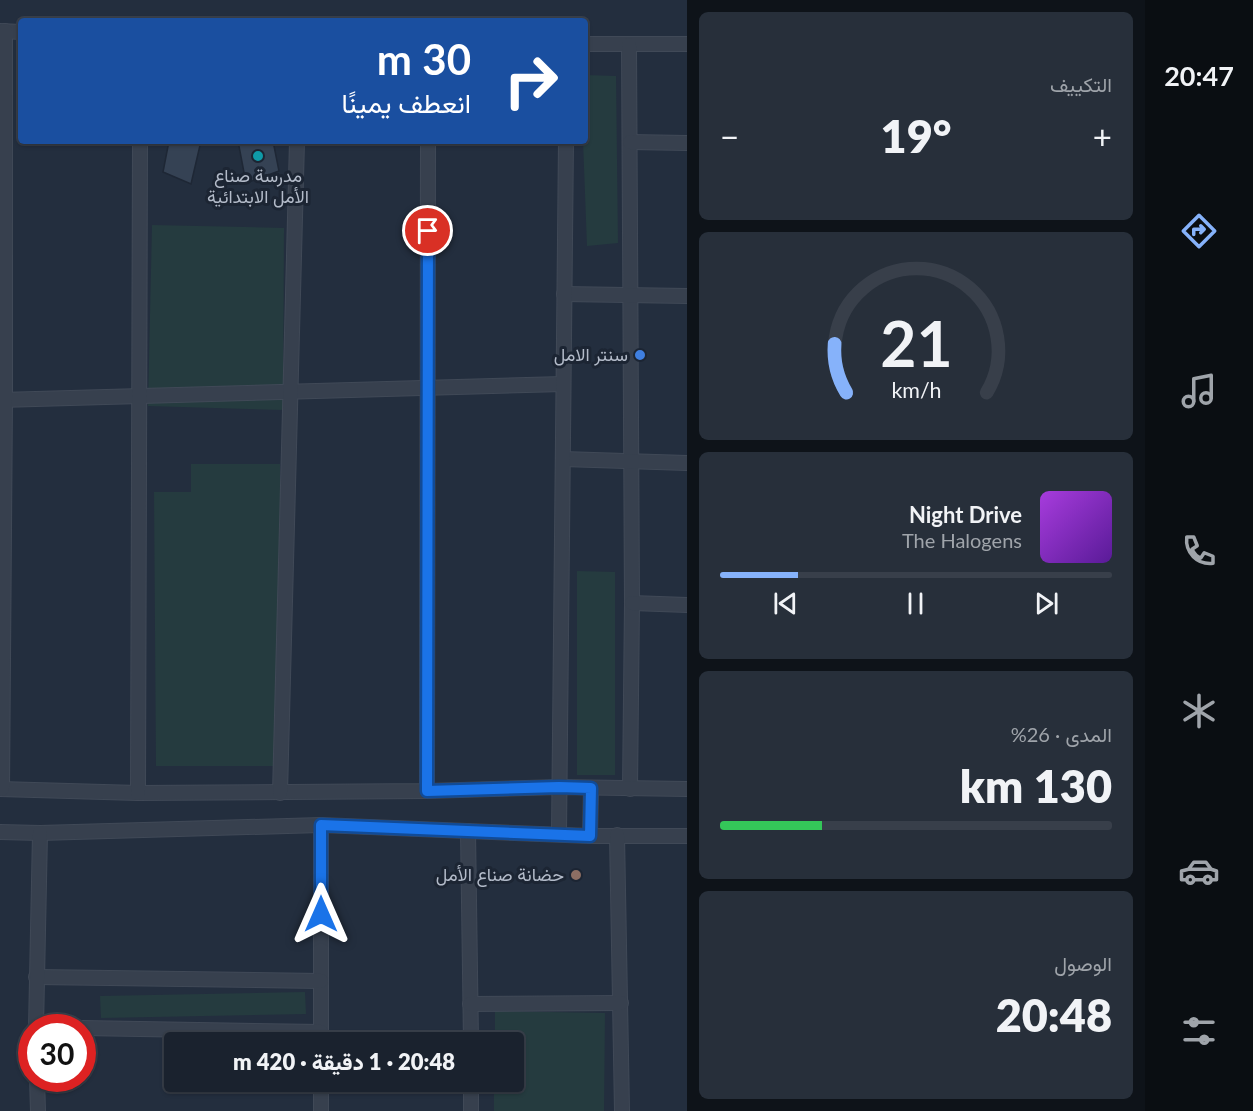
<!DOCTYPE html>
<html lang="ar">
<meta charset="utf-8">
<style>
body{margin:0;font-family:Lato,Vazirmatn,sans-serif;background:#272f3a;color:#f1f3f6;direction:rtl;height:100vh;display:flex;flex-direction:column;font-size:22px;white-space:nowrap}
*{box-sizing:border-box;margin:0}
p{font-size:20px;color:#9fa4aa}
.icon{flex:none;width:33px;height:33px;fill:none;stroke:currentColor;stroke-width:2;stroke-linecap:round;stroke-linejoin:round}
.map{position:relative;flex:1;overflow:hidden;direction:ltr}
.side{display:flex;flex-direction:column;gap:12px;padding:12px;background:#0e1319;width:458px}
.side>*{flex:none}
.banner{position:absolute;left:18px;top:18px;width:570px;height:126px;border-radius:6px;box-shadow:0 2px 4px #0004,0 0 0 2px #383f4a;direction:rtl;background:#1a4fa0;color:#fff;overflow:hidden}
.speed{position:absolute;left:18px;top:1014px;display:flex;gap:12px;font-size:30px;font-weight:700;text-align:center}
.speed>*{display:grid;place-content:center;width:78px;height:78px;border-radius:50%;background:#1a222e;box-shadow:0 2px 4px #0004,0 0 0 2px #383f4a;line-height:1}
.speed .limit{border:9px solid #d22;background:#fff;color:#111}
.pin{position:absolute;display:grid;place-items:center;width:51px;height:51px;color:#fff;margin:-26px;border:3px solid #fff;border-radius:50%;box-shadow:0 2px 6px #0007}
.me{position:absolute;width:66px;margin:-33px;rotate:0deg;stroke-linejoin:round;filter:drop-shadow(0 0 4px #0008)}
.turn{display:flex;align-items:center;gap:21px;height:126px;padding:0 18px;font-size:27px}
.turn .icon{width:78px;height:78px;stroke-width:2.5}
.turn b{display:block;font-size:42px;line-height:51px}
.big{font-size:45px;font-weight:800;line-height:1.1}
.side .card{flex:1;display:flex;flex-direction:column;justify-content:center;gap:9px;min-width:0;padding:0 21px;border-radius:9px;background:#272f3a}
.side .dial{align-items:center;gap:0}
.dial svg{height:156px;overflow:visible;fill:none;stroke:#383f4a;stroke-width:7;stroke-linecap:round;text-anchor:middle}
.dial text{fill:#f1f3f6;stroke:none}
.song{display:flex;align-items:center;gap:18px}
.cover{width:72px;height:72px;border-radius:9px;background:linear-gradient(135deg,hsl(280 70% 55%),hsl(270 70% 35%))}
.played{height:6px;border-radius:3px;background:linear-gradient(90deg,#86b2fa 20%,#383f4a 20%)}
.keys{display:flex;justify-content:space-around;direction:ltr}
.heat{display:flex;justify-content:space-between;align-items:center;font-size:33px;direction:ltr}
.charge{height:9px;border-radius:4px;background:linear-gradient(90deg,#34c759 26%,#383f4a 0)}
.trip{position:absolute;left:164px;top:1032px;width:360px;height:60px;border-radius:6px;background:#1a222e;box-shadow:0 2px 4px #0004,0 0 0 2px #383f4a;font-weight:800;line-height:60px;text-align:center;direction:rtl}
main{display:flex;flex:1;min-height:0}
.menu{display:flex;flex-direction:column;width:108px;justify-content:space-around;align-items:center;background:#0a0e12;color:#9fa4aa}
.menu .icon{width:42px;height:42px}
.menu .current{color:#86b2fa}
.menu b{font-size:27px;color:#f1f3f6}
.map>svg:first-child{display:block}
.green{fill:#253b3f}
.building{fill:#354254;stroke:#1e2735;stroke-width:1.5}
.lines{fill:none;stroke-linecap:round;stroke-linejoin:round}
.street-casing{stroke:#404957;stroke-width:16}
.street{stroke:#37404e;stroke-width:14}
.route-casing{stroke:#114b97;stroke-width:15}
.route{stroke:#1a73e8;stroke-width:10}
.culture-dot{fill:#0f9aa8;stroke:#1c2533;stroke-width:2}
.shop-dot{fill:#3f7fe0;stroke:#1c2533;stroke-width:2}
.education-dot{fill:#8d6e63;stroke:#1c2533;stroke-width:2}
.labels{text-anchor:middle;stroke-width:6;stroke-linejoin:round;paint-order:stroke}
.poi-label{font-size:18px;fill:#b3bbc9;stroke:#1c2533;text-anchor:end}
</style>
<main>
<nav class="menu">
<b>20:47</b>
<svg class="icon current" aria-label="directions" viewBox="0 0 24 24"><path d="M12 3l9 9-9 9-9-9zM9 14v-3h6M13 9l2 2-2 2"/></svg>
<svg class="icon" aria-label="music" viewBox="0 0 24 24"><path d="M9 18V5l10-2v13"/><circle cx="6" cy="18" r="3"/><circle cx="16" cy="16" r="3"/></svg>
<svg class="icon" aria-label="phone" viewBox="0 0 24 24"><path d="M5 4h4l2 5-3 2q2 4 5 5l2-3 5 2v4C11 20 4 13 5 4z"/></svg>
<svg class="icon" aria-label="climate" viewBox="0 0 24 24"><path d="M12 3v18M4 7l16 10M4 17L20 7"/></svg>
<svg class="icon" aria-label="car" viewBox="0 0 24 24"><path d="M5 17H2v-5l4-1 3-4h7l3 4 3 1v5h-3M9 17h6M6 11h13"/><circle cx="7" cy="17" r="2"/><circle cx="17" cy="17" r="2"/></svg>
<svg class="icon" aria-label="filters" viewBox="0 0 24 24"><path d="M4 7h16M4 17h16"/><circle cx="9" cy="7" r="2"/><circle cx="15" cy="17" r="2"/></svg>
</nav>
<section class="side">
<div class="card"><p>التكييف</p>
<div class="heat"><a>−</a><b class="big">19°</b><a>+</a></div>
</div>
<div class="card dial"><svg viewBox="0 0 100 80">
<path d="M14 69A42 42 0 1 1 86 69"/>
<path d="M14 69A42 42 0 0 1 8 44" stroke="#86b2fa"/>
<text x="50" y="56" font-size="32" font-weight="700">21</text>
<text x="50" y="72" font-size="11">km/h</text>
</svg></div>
<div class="card">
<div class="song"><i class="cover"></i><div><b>Night Drive</b><p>The Halogens</p></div></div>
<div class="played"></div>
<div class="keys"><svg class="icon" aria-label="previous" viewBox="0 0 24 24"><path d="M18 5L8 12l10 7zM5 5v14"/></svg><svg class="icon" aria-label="pause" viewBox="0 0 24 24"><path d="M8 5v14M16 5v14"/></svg><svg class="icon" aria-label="next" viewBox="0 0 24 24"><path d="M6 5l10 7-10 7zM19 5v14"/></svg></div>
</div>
<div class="card"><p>المدى · 26%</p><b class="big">130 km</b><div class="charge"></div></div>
<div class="card"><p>الوصول</p><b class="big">20:48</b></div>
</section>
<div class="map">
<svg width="688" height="1111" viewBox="0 0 688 1111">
<rect width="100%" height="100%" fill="#232e3e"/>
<!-- green -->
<g class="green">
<polygon points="585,75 616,76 618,243 587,246 583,141 585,141"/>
<polygon points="152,225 284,228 283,410 148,406"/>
<polygon points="191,464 280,464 282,766 156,766 154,492 191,492"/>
<polygon points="577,571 615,572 615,775 577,775"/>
<polygon points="305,992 306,1014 101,1018 100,996"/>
<polygon points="495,1011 605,1013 604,1111 494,1111 494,1082 513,1082 513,1042 495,1042"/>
</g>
<!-- building -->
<g class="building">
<polygon points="169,141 201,141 191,184 163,172"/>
<polygon points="238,141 273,141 279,171 246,183"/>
</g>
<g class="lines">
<!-- street casing -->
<g class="street-casing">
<g id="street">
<polyline points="0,31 21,32"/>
<polyline points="585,44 688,44"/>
<polyline points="629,45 632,603 630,789"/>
<polyline points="630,142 688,143"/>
<polyline points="564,294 688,296"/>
<polyline points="0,400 563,384"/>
<polyline points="563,459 688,463"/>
<polyline points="632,603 688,605"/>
<polyline points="0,789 138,793 427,791 559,787 688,789"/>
<polyline points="2,789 5,400 5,31"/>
<polyline points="427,791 428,141"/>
<polyline points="138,793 140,141"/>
<polyline points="280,793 297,141"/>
<polyline points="321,825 321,1042"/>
<polyline points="468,831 471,1042"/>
<polyline points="0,832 40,833 321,825 590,836 688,836"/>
<polyline points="559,834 566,141"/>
<polyline points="617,835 622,1111"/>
<polyline points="590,836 591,788"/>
<polyline points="36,977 321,981"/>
<polyline points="470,1004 621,1003"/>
<polyline points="36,1027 64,1028"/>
<polyline points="36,1028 40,833"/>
<polyline points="82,1028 321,1032"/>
<polyline points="37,1078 38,1111"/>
<polyline points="471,1082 471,1111"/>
<polyline points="321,1111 321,1082"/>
</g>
</g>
<!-- street -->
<use href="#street" class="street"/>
</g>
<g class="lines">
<!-- route casing -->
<g class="route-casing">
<polyline id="route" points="321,914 321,825 590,836 591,788 559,787 427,791 428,231"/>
</g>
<!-- route -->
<use href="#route" class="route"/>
</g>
<!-- markers -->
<circle class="culture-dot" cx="258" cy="156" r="6"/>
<circle class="shop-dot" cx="640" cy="355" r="6"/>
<circle class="education-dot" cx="576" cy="875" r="6"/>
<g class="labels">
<!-- poi labels -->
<g class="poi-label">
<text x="258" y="182" text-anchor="middle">مدرسة صناع<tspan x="258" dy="21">الأمل الابتدائية</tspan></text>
<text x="628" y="361">سنتر الامل</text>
<text x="564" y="881">حضانة صناع الأمل</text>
</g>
</g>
</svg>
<div class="speed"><div class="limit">30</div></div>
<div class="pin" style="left:428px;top:231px;background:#d93025"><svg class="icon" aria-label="arrive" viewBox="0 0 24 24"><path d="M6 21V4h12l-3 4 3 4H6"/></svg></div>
<svg class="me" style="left:321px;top:914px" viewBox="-20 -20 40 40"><path d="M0-17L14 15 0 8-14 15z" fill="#1a73e8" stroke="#fff" stroke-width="4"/></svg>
<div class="trip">20:48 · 1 دقيقة · 420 m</div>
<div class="banner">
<div class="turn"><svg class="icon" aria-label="right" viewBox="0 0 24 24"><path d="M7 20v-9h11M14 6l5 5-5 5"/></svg><div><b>30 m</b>انعطف يمينًا</div></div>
</div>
</div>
</main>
